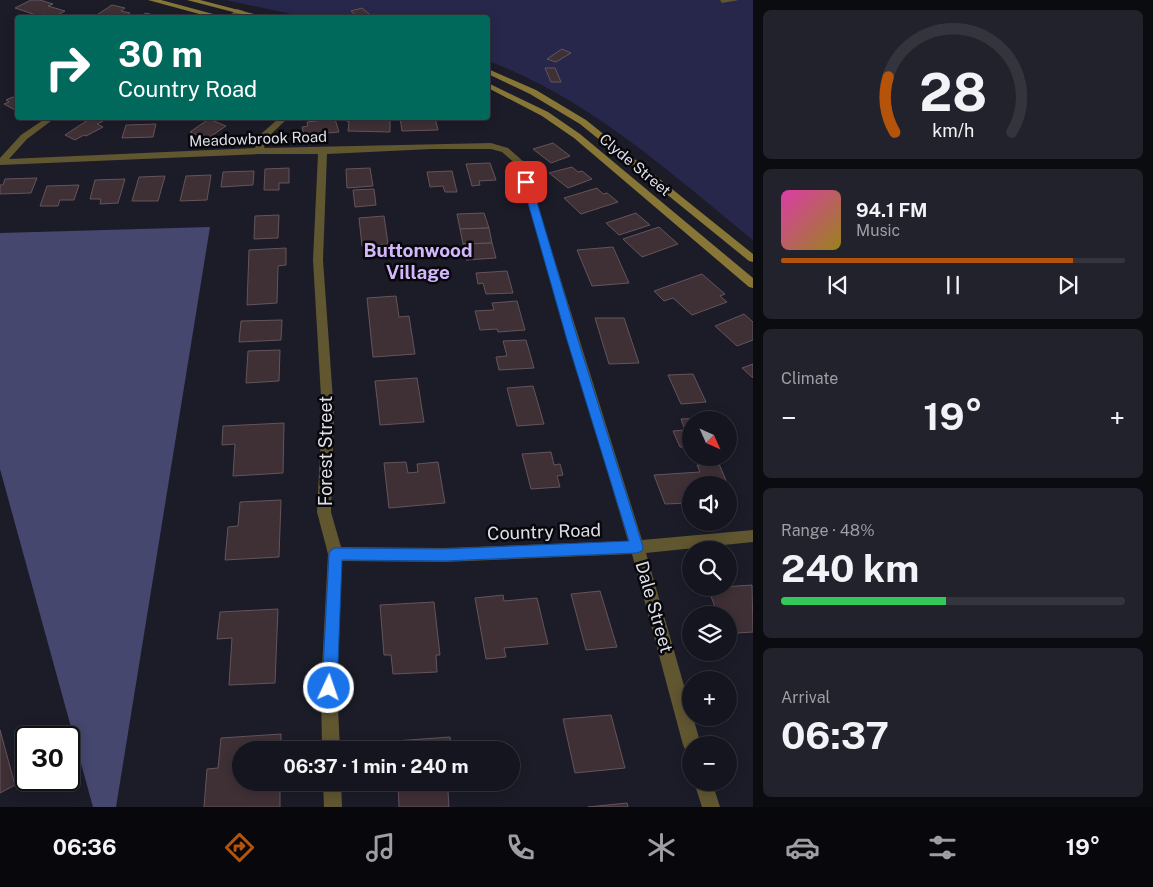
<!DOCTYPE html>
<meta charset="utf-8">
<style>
body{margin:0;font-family:"Public Sans",sans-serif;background:#21222b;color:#f1f3f6;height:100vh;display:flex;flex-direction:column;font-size:19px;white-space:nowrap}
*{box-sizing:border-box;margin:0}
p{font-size:16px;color:#9d9fa4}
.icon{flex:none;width:28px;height:28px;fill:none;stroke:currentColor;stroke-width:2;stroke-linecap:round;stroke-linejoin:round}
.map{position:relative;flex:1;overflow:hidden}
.details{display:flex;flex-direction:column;gap:10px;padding:10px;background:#0b0c10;width:400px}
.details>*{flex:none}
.hud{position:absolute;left:15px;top:15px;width:475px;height:105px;border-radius:5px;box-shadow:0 2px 12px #0003,0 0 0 1px #33343c;background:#00695c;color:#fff;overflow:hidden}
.needle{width:32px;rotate:135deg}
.buttons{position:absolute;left:682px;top:411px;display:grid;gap:10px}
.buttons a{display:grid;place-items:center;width:55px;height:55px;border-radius:50%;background:#14151e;box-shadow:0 2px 12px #0003,0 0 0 1px #33343c;font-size:25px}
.speed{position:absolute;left:15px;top:726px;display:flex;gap:10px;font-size:25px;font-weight:700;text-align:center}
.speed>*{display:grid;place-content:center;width:65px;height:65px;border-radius:50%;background:#14151e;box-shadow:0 2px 12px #0003,0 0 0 1px #33343c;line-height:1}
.speed .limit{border:2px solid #111;border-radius:8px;background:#fff;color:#111}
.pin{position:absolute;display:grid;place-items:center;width:42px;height:42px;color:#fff;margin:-21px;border-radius:10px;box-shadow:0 2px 8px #0006}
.me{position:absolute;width:55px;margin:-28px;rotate:3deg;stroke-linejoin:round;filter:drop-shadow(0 0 4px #0008)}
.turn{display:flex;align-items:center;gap:18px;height:105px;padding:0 20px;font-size:22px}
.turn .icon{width:65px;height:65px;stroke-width:2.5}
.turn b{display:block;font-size:35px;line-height:42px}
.big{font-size:38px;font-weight:700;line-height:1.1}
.details .tile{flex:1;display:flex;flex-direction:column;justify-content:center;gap:8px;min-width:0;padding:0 18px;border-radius:8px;background:#21222b}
.details .dial{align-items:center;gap:0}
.dial svg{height:130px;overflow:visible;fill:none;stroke:#33343c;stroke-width:7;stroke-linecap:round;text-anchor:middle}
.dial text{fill:#f1f3f6;stroke:none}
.song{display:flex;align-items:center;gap:15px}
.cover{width:60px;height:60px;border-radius:8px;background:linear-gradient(135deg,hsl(320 70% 55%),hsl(50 70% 35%))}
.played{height:5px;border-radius:2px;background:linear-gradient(90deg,#b45309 85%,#33343c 85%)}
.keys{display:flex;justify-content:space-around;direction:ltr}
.heat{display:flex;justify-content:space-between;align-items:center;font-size:28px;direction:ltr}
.charge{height:8px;border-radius:4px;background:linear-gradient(90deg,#34c759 48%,#33343c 0)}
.trip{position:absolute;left:232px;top:741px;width:288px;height:50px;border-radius:25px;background:#14151e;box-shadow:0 2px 12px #0003,0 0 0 1px #33343c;font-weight:700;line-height:50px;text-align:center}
.menu{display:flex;height:80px;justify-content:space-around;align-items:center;background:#08080c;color:#9d9fa4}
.menu .icon{width:35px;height:35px}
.menu .active{color:#b45309}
.menu b{font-size:22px;color:#f1f3f6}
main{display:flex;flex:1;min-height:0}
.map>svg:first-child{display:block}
.green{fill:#27274c}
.forest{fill:#46476f}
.building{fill:#3f3036;stroke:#65545a}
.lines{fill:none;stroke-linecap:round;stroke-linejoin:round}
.service{fill:#605630;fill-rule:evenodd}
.minor{fill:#605630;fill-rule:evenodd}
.secondary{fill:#877635;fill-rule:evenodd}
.route{fill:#1a73e8;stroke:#114b97}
.labels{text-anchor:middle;stroke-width:5;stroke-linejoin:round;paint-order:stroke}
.far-street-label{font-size:15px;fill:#dedfe7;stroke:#07070c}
.street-label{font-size:18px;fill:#dedfe7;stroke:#07070c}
.neighbourhood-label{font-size:19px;font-weight:bold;fill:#d3b7fc;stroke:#07070c}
</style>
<main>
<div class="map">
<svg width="753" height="807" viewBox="0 0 753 807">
<rect width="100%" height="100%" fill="#1b1c28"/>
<!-- green -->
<path class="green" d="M226,0H753V240C669,172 590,99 488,61V18L305,17Z"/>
<!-- forest -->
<polygon class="forest" points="210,227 116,807 93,807 0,469 0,233"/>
<!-- building -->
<g class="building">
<polygon points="31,0 40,0 53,4 48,6 65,11 54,17 43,14 39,16 15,8"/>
<polygon points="112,5 125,8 121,11 130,13 123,18 95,16"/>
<polygon points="362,8 374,18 359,18 351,11"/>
<polygon points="146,13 161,17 137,18"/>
<polygon points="562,49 571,53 556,62 547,59"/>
<polygon points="545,68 555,68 561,82 551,82"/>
<polygon points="13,97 18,98 18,109 15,110 4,104 9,102 6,100"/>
<polygon points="96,118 103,121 97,124 103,127 86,136 84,135 75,140 65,135 88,120 91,121"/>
<polygon points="340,118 384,118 390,121 390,132 348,131 349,122"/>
<polygon points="400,118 435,118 438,130 402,131"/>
<polygon points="209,119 226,126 207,139 190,132"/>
<polygon points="335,119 339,132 304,135 302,127 308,126 307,122"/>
<polygon points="156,124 153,137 122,138 126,125"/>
<polygon points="553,143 570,156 551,163 533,149"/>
<polygon points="490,163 496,180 479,181 480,185 472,186 466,164"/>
<polygon points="572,167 578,172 582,171 592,179 568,188 549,173"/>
<polygon points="289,168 289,183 279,183 279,190 264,190 265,169"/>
<polygon points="370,168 373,186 347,188 346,169"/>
<polygon points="254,171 253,185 221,187 223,172"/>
<polygon points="452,171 457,192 445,192 443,186 430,187 427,172"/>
<polygon points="211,175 207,200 180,201 186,176"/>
<polygon points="165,176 158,201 132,201 139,177"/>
<polygon points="37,178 31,193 0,194 0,185 3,185 5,179"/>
<polygon points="125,179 118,203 100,204 101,199 90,199 95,180"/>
<polygon points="79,185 74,200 60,200 58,206 40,206 47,186"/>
<polygon points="597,188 603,194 607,193 618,202 581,214 564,198"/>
<polygon points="374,189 376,205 355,207 353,190"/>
<polygon points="484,213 489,228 460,229 457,214"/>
<polygon points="636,213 650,225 619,235 606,223"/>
<polygon points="279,215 278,238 254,239 255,216"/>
<polygon points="384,216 388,244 362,246 359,218"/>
<polygon points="659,227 678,244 642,257 623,239"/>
<polygon points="489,228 492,243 463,244 460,229"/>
<polygon points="492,243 496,258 466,260 463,244"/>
<polygon points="613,247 629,283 592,286 577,250"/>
<polygon points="286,248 286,265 278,266 277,303 247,305 249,250"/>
<polygon points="507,271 513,293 486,294 483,283 478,284 476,273"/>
<polygon points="702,274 725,294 720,296 727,302 692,315 673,298 664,301 654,291"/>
<polygon points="396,296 399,317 409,316 415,354 373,357 367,298"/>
<polygon points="517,301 525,330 498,332 497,329 480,330 475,311 494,310 492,303"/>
<polygon points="744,314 753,322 753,340 737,346 715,326"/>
<polygon points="595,318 624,318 639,363 609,364"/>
<polygon points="282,320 281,340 239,342 241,321"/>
<polygon points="526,340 534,368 499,370 496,357 507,356 503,341"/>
<polygon points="280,350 279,381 246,383 248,351"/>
<polygon points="753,364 753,378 742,368"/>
<polygon points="693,374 706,402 681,404 668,375"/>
<polygon points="417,378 424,422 380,425 375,381"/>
<polygon points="533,386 544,424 517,426 507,388"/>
<polygon points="707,418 708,420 691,420 691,447 680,447 673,431 685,430 681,419"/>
<polygon points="284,423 283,473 233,476 235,444 222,445 223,426"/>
<polygon points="551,452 554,465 560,464 563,475 557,476 560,487 531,489 522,454"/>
<polygon points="406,462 408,473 418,472 417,464 438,462 445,503 389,508 384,463"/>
<polygon points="719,464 728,485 691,485 691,503 665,504 654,475 700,472 697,465"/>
<polygon points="281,500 279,557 225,560 228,527 238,526 240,502"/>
<polygon points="752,585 753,632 737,633 733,621 729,621 729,615 718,615 708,588"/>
<polygon points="600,591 617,647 586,650 571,594"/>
<polygon points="503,595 504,601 537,598 548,644 504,648 506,657 486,659 475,598"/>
<polygon points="434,602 440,655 436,655 437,672 393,674 391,655 384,655 380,605"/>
<polygon points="278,609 275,683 229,685 232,638 217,639 220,612"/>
<polygon points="611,715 625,768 575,773 563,719"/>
<polygon points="0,730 15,785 0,793"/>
<polygon points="281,734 281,750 241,750 241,782 280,782 280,807 204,807 207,769 218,768 221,738"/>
<polygon points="450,737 452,750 395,750 395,741"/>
<polygon points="398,782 456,782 456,791 448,791 449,807 399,807"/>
<polygon points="627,803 628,807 588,807"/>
</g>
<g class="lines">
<!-- service -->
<polygon class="service" points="720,0 739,0 722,3"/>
<!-- minor -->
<g class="minor">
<polygon points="237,9 244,11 235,18 227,18"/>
<path d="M46,118H55L27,139L9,159L255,148L260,135L279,118H288L267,138L264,148L491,143L508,148L524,162L642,540L753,530V542L646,553L701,745H691V753L686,751L683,745L632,554L444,562L342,561L337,687L340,750H322L321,687L328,554L317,512L322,414L313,260L318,154H259L0,165V158L21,135ZM432,149H491L502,152L517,165L628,541L444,548L341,547L331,512L334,414L323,260L327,154Z"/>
<polygon points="323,782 341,782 342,807 324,807"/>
<polygon points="694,782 712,782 720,807 702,807"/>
</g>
<!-- secondary -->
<g class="secondary">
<polygon points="148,0 161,0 228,18 214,18"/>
<polygon points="187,0 200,0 270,18 256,18"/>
<polygon points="488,69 536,90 586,120 753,254 753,262 749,261 580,124 530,94 488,74"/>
<polygon points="488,83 548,112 580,134 753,278 753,288 749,287 574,138 542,116 488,88"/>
</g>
</g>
<!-- route -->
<polygon class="route" points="526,179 531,182 578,340 643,547 642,551 637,553 444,561 342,560 337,688 334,693 329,695 324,693 322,688 329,554 331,550 335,548 444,549 629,541 567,340 522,182"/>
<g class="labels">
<!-- far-street labels -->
<g class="far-street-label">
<text transform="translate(258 139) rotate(-2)" y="5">Meadowbrook Road</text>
<text transform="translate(635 165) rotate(40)" y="5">Clyde Street</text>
</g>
<!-- street labels -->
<g class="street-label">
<text transform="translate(326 451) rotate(-90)" y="6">Forest Street</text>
<text transform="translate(544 532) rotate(-2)" y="6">Country Road</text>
<text transform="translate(654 607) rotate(74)" y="6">Dale Street</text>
</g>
<!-- neighbourhood labels -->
<g class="neighbourhood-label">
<text x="418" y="257">Buttonwood<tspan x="418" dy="22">Village</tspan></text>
</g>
</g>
</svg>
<div class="buttons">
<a><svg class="needle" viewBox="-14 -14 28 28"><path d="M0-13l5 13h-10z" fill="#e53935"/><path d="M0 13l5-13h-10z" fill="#9d9fa4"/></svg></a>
<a><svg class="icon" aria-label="sound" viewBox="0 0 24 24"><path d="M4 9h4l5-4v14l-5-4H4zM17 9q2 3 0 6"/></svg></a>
<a><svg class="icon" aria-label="search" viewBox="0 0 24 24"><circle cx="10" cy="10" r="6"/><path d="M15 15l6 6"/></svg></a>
<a><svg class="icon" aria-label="layers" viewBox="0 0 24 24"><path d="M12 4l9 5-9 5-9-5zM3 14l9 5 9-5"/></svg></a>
<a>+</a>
<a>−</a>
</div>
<div class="speed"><div class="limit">30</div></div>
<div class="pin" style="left:526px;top:182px;background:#d93025"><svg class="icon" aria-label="arrive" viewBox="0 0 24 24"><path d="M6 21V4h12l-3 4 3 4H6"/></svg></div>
<svg class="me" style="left:329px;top:688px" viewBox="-20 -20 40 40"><circle r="17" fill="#1a73e8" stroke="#fff" stroke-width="3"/><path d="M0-11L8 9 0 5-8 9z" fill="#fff"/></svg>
<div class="trip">06:37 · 1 min · 240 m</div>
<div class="hud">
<div class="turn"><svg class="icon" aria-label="right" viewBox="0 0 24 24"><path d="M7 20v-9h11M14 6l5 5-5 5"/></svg><div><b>30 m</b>Country Road</div></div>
</div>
</div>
<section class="details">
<div class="tile dial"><svg viewBox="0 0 100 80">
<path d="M14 69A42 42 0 1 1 86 69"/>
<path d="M14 69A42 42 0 0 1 10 35" stroke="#b45309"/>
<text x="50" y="56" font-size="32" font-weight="700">28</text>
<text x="50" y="72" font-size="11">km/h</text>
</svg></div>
<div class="tile">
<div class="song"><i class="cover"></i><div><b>94.1 FM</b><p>Music</p></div></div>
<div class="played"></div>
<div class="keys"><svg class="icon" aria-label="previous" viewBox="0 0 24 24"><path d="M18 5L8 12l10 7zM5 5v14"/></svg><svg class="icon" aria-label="pause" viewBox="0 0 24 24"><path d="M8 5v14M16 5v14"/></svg><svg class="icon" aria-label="next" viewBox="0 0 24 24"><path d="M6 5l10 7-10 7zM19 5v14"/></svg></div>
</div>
<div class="tile"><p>Climate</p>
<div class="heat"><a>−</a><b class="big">19°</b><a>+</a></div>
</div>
<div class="tile"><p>Range · 48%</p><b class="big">240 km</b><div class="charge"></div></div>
<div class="tile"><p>Arrival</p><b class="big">06:37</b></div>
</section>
</main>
<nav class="menu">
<b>06:36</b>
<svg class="icon active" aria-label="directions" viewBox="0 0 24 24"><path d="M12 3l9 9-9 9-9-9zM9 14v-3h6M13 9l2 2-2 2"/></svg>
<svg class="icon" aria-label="music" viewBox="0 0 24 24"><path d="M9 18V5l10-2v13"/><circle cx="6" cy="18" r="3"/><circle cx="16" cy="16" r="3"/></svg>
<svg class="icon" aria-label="phone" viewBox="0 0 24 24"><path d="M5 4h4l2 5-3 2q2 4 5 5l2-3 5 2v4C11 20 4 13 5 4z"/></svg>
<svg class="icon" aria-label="climate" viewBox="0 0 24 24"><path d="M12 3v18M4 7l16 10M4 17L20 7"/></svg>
<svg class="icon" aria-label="car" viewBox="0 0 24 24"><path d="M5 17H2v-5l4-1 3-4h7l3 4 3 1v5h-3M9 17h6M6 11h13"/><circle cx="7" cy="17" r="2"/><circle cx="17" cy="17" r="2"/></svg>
<svg class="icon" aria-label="filters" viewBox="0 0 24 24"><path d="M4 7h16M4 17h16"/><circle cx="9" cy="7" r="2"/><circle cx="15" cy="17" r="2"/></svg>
<b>19°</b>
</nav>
